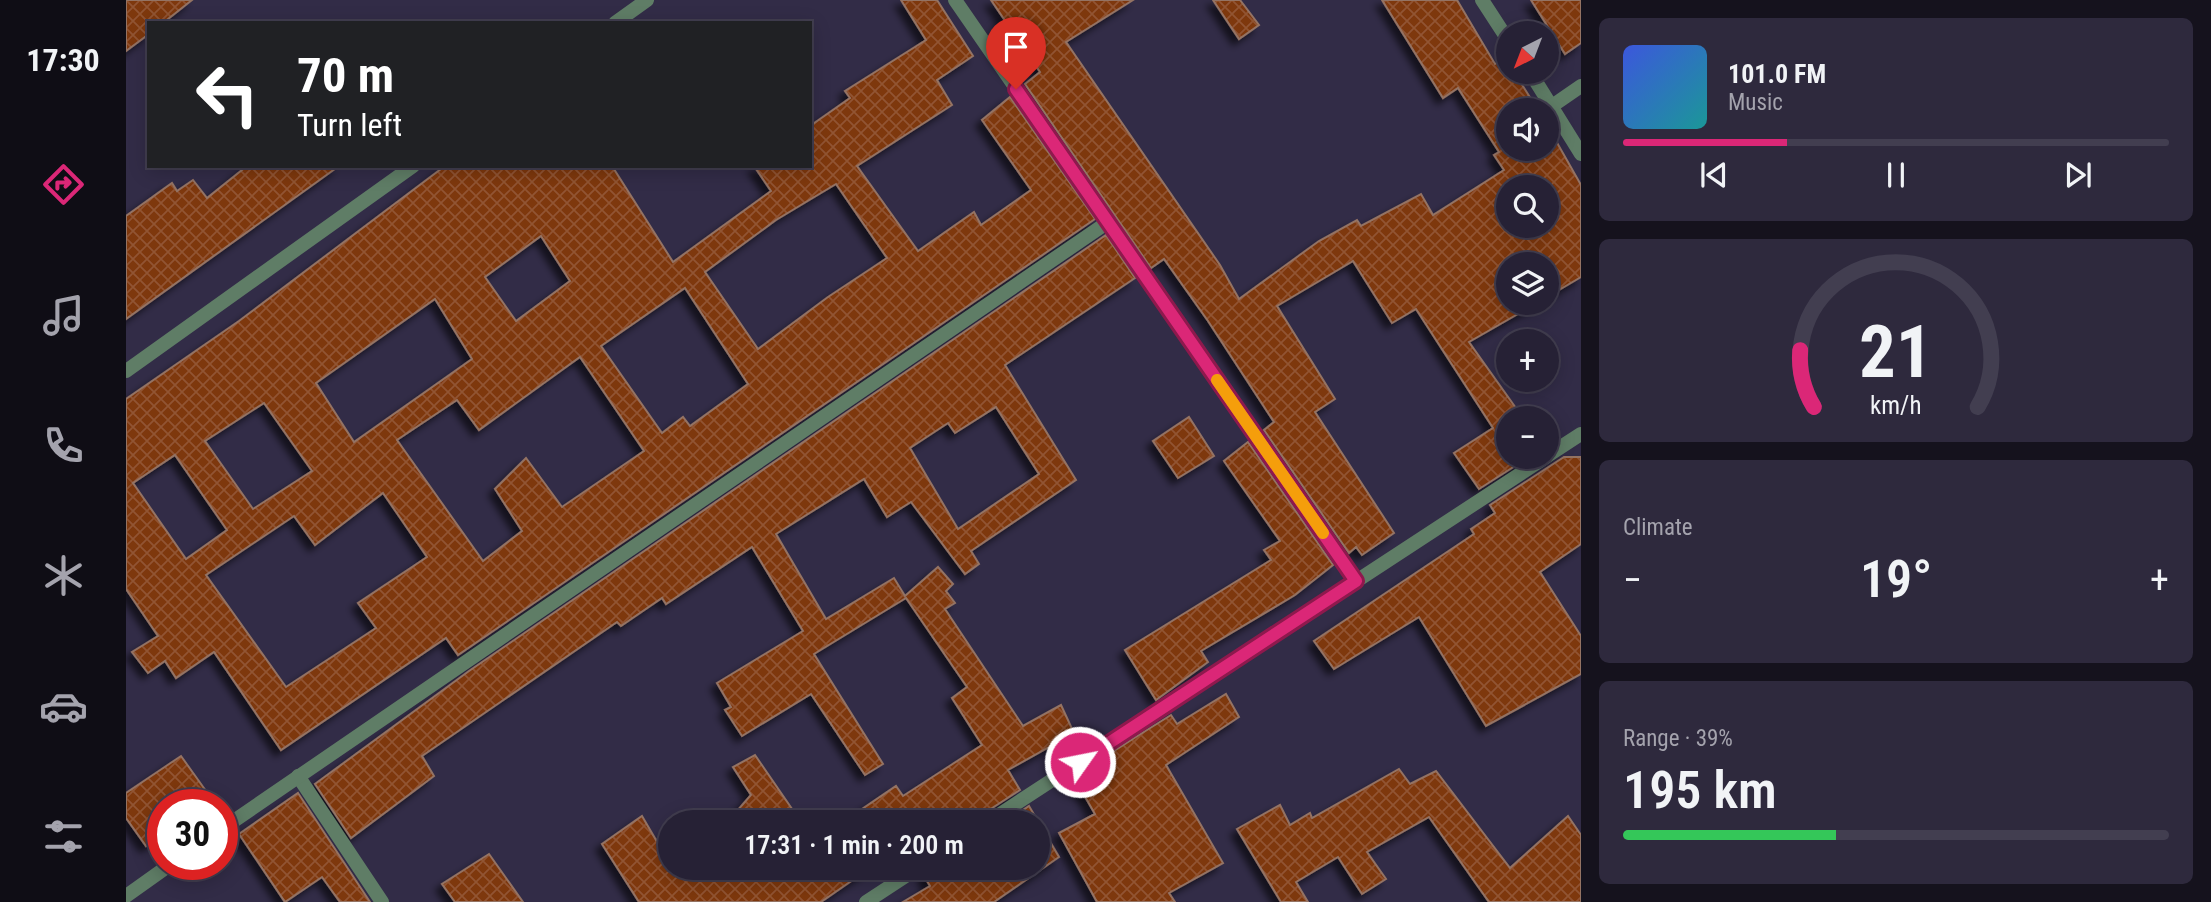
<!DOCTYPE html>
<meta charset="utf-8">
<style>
body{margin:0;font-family:"Roboto Condensed",sans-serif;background:#2e293d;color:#f1f3f6;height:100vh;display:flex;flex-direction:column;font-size:26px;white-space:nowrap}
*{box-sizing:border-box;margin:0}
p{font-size:23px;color:#a4a3ad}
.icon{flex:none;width:38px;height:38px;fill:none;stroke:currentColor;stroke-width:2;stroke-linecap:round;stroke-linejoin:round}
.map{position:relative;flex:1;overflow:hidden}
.drawer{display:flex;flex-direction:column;gap:18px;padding:18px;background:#15121d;width:630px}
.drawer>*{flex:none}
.top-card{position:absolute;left:21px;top:21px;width:665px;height:147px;border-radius:0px;box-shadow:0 4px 18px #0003,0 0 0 2px #423e50;background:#202124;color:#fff;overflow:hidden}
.needle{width:46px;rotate:222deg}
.buttons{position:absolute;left:1370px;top:21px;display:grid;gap:14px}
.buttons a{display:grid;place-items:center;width:63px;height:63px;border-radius:50%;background:#262135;box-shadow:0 4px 18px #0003,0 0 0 2px #423e50;font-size:35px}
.speed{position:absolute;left:21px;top:789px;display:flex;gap:14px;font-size:35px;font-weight:700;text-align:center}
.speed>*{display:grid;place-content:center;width:91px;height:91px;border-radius:50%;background:#262135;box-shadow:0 4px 18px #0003,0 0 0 2px #423e50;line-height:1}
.speed .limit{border:10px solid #d22;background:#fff;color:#111}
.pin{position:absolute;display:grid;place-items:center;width:60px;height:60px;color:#fff;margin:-72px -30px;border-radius:50% 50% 50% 0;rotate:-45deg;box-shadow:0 0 7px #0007}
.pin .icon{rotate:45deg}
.me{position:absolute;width:77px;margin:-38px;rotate:57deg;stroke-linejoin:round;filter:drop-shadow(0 0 5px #0008)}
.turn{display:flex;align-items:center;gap:24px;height:147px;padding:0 35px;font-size:32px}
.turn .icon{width:91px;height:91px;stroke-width:2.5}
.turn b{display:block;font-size:49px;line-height:60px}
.big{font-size:52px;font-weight:600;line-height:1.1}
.drawer .widget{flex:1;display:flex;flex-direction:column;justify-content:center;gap:10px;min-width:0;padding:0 24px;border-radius:10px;background:#2e293d}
.drawer .dial{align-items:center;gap:0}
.dial svg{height:182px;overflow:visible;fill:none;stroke:#423e50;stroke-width:7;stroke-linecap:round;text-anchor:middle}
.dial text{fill:#f1f3f6;stroke:none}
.song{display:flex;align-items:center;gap:21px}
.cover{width:84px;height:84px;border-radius:10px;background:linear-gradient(135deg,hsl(230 70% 55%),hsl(180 70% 35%))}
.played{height:7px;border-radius:4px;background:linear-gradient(90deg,#db2777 30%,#423e50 30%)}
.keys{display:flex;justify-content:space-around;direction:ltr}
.heat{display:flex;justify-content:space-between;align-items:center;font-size:38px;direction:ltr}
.charge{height:10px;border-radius:5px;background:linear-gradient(90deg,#34c759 39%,#423e50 0)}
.trip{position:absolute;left:532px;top:810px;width:392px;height:70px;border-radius:35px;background:#262135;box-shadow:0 4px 18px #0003,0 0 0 2px #423e50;font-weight:600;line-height:70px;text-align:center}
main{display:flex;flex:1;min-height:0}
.tabs{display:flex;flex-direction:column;width:126px;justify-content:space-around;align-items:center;background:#0f0d15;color:#a4a3ad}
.tabs .icon{width:49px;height:49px}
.tabs .active{color:#db2777}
.tabs b{font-size:32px;color:#f1f3f6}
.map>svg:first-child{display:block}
.building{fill:url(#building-cross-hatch);stroke:#947364;stroke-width:2;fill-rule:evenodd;filter:url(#shadow)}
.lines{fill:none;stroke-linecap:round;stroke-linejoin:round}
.minor{stroke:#5f7d66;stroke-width:14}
.route-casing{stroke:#8e194d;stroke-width:18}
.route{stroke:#db2777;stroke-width:12}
.slow{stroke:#f59e0b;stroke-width:12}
</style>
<main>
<nav class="tabs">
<b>17:30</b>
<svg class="icon active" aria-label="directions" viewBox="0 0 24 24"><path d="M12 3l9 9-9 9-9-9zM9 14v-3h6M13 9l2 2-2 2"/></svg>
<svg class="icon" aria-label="music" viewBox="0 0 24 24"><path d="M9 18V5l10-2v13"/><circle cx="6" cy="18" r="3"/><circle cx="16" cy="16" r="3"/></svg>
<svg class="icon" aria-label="phone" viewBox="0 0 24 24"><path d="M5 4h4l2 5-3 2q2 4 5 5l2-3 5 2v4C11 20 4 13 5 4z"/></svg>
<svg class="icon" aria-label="climate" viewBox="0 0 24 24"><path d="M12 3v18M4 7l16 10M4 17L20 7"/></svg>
<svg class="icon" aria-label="car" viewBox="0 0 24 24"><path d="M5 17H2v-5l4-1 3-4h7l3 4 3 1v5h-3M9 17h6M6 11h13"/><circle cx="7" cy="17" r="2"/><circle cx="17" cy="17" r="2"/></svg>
<svg class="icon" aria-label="filters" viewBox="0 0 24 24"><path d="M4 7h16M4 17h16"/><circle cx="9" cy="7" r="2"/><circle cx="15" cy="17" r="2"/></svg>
</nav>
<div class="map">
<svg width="1455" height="902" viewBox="0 0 1455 902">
<defs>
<pattern id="building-cross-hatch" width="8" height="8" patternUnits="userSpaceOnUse" patternTransform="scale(1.75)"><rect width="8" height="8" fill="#7e370e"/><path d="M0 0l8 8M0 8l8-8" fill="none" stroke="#915432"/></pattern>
<filter id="shadow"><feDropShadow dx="-6" dy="6" stdDeviation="3.5" flood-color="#0009"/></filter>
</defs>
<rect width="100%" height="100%" fill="#322c47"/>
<!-- building -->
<g class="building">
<polygon points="0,0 66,0 37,23 23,23 23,34 0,51"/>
<path d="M775,0H811L847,56L811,80L826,105L731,166L792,251L848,212L855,225L905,190L856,120L884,97L969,219L332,655L320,638L155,750L88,652L50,678L39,661L22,673L6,652L32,636L0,589V399L113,321L319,166H486L547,262L645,191L628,166H684V126L724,98L719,91L800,40ZM710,184L761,258L702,297L632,349L579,272L650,220ZM415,236L444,281L390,321L359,277ZM559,288L622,384L564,426L557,417L536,433L475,346ZM309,299L346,359L228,442L190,383ZM454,357L518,451L436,507L400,458L369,489L396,531L357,561L271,440L331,400L353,430ZM138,403L186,471L127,509L79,441ZM49,455L101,530L60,559L7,483ZM257,493L301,557L232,603L250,628L160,687L80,575L168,516L189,545Z"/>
<path d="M865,0H1007L940,42L1094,265L1113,299L1193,241L1231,220L1235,226L1295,194L1307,215L1378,170L1368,155L1373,152L1332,88L1317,98L1256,0H1331L1369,64L1379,58L1382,63V72H1388L1412,110H1382V149H1421V125L1455,185V277L1421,297V264H1382V303H1411L1343,342L1397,418H1382V457H1403L1353,489L1328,453L1367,428L1290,309L1266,323L1227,261L1151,306L1209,399L1189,412L1268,533L1236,555L1230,547L1223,553L1138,430L1148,422L1082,321L1038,259L1025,268L899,84L914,72ZM1382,187H1421V226H1382Z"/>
<polygon points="1087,0 1114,0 1133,25 1113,39"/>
<polygon points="1405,0 1455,0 1455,43 1439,54"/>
<polygon points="121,166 213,166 0,319 0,216 46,183 51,191 67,180 81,198"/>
<path d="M980,235L1009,278L879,365L950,480L845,551L853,564L839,574L785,502L761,517L738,479L650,534L700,619L768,578L779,596L812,567L827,584L820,591L829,603L819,609L897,726L935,705L948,733L882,770L894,790L857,814L852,822H717L770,786L777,796L856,745L826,698L841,687L780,598L688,654L757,764L739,775L685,694L616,736L599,710L605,707L591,683L677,631L626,547L540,604L536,598L495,626L491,622L296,756L308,776L225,838L189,784L343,671ZM870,407L913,474L832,529L784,448L822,423L829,433Z"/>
<polygon points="1063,417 1088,456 1052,478 1027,441"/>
<polygon points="1122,442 1207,565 1169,595 1075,651 1082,662 1030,700 999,650 1145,560 1138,550 1154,541 1098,461"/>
<polygon points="1438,457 1455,457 1455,544 1414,572 1455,636 1455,674 1360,726 1293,617 1208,669 1188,641 1348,534 1345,529 1369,513 1364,505"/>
<polygon points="1100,694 1113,717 1040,765 1097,863 1043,893 1049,902 971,902 933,833 969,814 954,788 978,773 971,762 1013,735 1045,715 1051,724"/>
<polygon points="629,755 675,822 606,822 604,819 625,795 607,767"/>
<polygon points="55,756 90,805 37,805 37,834 20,846 0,818 0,793"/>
<polygon points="1273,769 1284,784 1310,771 1384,868 1442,816 1455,835 1455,902 1363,902 1303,817 1241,852 1260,879 1236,894 1212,857 1170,882 1182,902 1155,902 1111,829 1154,805 1164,825 1184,813 1186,818"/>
<polygon points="172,793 244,902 214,902 196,877 159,902 113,834"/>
<polygon points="903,806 933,857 868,902 777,902 804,886 798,876 802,868 912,868 912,822 879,822"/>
<polygon points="516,816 530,840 544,831 544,868 744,868 695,902 513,902 476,844"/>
<polygon points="363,854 397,902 329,902 316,884"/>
</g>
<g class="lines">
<!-- minor -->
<g class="minor">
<polyline points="829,0 1230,581"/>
<polyline points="1356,0 1382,40"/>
<polyline points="489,23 521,0"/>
<polyline points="1404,72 1455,154"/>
<polyline points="1426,106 1455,86"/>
<polyline points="0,371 287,166"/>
<polyline points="1421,456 1455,434"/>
<polyline points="172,776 256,902"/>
<polyline points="862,822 1420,457"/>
<polyline points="96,829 982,222"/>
<polyline points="0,896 45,864"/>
<polyline points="740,902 792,868"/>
</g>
</g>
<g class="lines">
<!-- route casing -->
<g class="route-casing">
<polyline id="route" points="890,89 1230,581 954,762"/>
</g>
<!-- route -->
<use href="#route" class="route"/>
<!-- slow -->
<polyline class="slow" points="1091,380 1197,533"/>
</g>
</svg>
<div class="buttons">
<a><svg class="needle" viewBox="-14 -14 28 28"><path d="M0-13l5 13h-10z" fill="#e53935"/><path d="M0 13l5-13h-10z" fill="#a4a3ad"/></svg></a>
<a><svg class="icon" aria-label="sound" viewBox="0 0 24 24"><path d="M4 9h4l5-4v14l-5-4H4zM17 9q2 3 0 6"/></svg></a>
<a><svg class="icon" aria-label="search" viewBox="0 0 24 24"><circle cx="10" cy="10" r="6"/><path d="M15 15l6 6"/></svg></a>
<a><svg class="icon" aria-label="layers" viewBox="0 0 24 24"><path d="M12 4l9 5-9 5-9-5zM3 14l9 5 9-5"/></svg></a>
<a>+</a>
<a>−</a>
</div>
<div class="speed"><div class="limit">30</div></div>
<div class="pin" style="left:890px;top:89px;background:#d93025"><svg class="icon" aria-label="arrive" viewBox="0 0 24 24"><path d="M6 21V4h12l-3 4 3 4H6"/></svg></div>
<svg class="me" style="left:954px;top:762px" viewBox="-20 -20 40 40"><circle r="17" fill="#db2777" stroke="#fff" stroke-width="3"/><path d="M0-11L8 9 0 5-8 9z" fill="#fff"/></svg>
<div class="trip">17:31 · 1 min · 200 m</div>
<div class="top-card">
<div class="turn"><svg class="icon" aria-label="left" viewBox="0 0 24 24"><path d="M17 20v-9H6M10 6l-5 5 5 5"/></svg><div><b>70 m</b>Turn left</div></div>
</div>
</div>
<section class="drawer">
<div class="widget">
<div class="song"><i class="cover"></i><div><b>101.0 FM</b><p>Music</p></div></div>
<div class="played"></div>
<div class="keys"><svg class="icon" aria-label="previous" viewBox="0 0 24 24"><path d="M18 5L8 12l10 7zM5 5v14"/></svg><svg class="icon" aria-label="pause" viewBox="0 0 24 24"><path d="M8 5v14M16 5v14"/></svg><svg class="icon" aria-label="next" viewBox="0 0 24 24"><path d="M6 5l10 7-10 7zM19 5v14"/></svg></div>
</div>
<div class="widget dial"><svg viewBox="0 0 100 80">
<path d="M14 69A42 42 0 1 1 86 69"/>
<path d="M14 69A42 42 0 0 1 8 44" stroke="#db2777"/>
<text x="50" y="56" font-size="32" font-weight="700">21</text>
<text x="50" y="72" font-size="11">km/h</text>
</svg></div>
<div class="widget"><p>Climate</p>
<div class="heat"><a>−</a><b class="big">19°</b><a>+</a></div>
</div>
<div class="widget"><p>Range · 39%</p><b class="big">195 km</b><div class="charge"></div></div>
</section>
</main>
